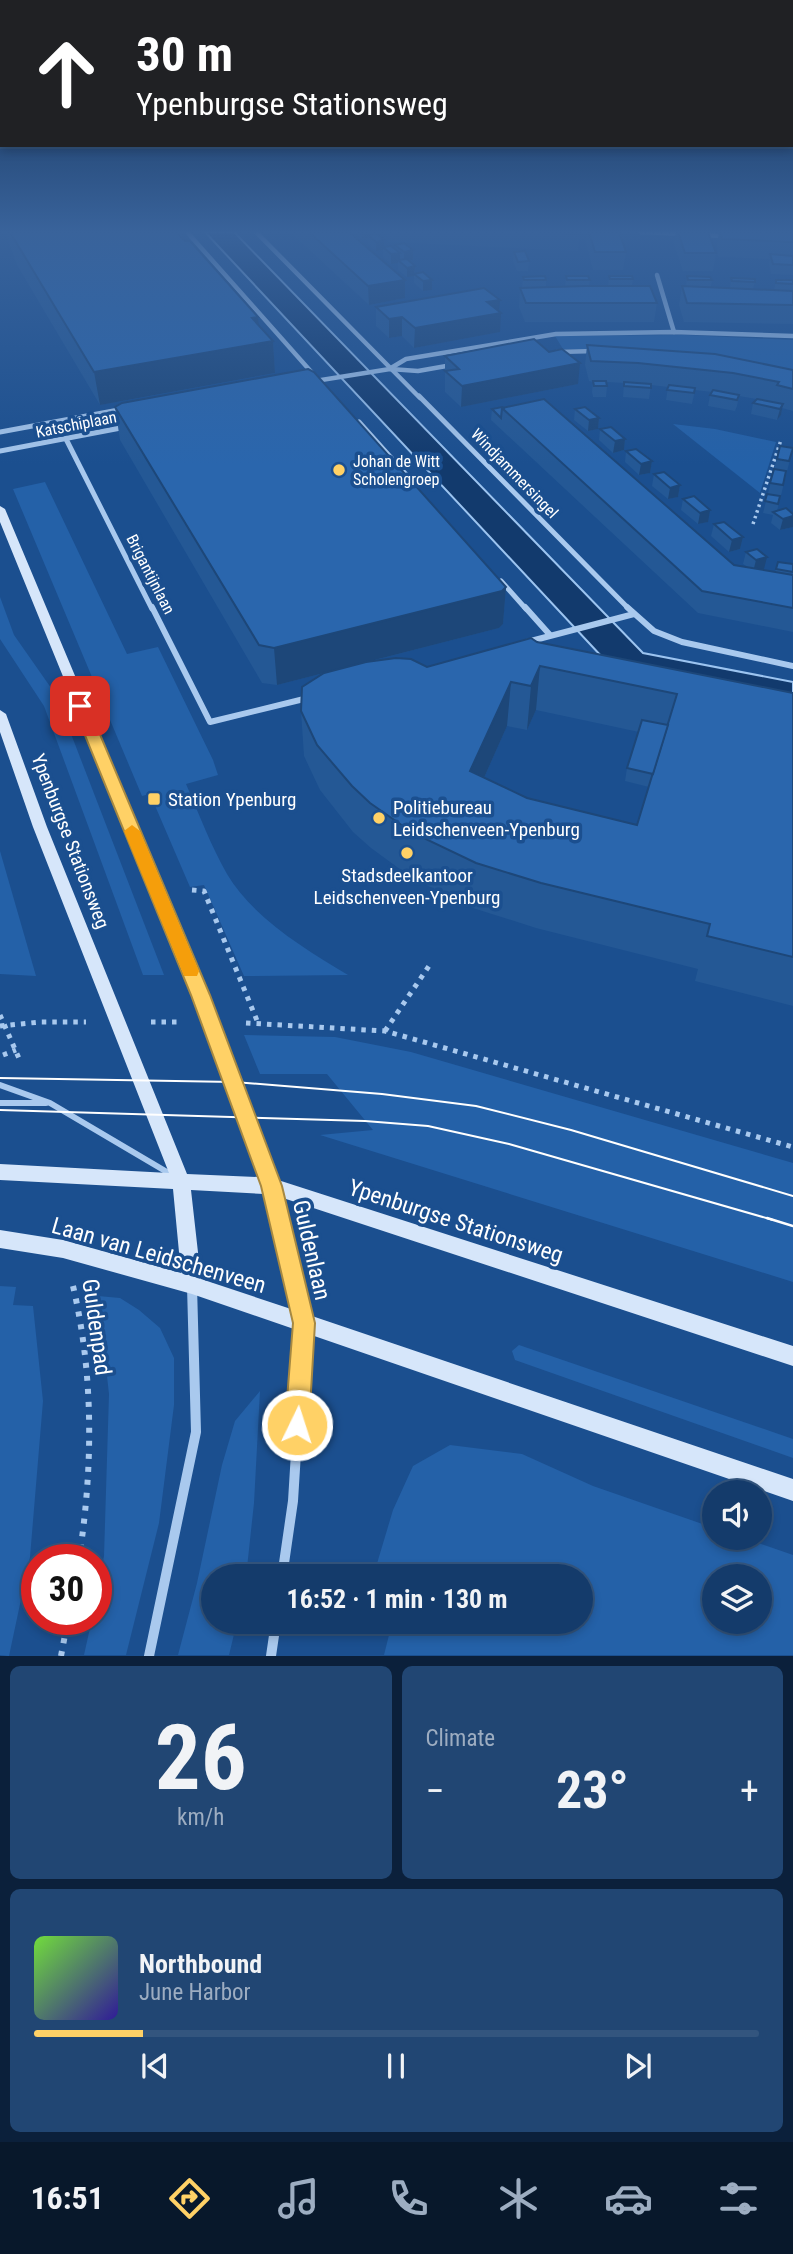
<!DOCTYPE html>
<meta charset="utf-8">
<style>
body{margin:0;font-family:"Roboto Condensed",sans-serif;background:#214673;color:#f1f3f6;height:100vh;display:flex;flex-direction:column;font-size:26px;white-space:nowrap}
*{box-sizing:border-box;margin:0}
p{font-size:23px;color:#9dadc1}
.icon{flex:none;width:38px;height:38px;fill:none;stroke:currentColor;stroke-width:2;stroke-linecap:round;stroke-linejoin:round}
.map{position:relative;height:1656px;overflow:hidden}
.sheet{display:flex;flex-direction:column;gap:10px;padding:10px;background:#0b203b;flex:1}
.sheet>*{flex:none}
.top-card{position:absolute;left:0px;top:0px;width:794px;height:147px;box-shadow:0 4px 10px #0003,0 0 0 2px #33557e;background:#202124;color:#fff;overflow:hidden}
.controls{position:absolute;left:702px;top:1480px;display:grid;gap:14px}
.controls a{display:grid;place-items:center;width:70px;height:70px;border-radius:50%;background:#143b6b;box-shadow:0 4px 10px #0003,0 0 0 2px #33557e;font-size:35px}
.speed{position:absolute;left:21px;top:1544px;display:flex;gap:14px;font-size:35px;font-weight:700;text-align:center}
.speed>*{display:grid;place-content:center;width:91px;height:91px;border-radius:50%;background:#143b6b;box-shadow:0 4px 10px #0003,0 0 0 2px #33557e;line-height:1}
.speed .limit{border:10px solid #d22;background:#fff;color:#111}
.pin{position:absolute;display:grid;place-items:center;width:60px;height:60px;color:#fff;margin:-30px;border-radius:14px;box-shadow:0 4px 10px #0006}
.me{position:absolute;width:77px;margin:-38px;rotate:4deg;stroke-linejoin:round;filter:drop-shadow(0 0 5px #0008)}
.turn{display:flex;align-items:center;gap:24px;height:147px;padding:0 21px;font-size:32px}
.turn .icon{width:91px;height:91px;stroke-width:2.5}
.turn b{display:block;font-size:49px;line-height:60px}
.big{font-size:52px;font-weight:700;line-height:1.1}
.sheet .tile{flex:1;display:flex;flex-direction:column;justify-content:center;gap:10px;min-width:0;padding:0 24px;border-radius:10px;background:#214673}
.sheet .dial{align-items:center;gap:0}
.dial b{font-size:91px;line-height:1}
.song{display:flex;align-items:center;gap:21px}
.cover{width:84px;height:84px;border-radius:10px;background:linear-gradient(135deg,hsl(100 70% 55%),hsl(250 70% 35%))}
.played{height:7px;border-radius:4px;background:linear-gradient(90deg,#ffd166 15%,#33557e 15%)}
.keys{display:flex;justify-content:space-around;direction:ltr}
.heat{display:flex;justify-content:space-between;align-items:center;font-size:38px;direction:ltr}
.sheet .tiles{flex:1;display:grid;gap:10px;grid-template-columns:1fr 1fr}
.tile:last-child{grid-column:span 2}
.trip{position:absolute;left:201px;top:1564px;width:392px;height:70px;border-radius:35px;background:#143b6b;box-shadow:0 4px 10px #0003,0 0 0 2px #33557e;font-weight:700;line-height:70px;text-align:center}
.menu{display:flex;height:112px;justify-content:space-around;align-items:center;background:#08182b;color:#9dadc1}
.menu .icon{width:49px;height:49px}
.menu .on{color:#ffd166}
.menu b{font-size:32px;color:#f1f3f6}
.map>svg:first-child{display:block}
.green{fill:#2461a8;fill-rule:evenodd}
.water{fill:#123a6d;stroke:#9cc4f0;stroke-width:2}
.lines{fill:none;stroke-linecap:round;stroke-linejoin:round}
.path-far2{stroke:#a9c9ee;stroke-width:3.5;stroke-dasharray:2.5 3.5;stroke-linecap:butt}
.path-far1{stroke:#a9c9ee;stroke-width:5;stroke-dasharray:4.5 6;stroke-linecap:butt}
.path{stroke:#a9c9ee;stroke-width:6;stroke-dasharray:5 8;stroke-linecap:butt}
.service{stroke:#a9c9ee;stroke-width:6}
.minor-far3{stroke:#a9c9ee;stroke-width:4.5}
.minor-far2{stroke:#a9c9ee;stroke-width:5}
.minor-far1{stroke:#a9c9ee;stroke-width:6}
.minor{stroke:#a9c9ee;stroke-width:10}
.secondary{fill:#d6e6fa;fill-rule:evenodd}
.tram-far1{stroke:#fff;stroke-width:2}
.tram{stroke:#fff;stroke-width:2.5}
.wall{fill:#245895;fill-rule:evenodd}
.shaded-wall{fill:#1d4779}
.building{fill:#2a66ad;stroke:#1d4779;stroke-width:2;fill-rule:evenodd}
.route{fill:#ffd166;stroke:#a68842;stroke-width:2}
.slow{fill:#f59e0b}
.poi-dot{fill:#ffd166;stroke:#1b4f8f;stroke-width:2.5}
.labels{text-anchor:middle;stroke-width:7;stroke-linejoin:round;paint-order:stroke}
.far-street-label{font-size:16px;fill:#fff;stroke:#1b4f8f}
.far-poi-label{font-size:16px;fill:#fff;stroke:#1b4f8f;text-anchor:start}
.poi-label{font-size:19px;fill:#fff;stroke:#1b4f8f;text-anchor:start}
.street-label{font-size:19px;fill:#fff;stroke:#1b4f8f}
.near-street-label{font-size:23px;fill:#fff;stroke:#1b4f8f}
</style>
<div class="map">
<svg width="793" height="1656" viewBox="0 0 793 1656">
<rect width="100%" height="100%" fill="#1b4f8f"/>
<!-- green -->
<g class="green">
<path d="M685,335L793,340V371C713,355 645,348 563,349L555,336Z"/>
<polygon points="673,424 715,429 776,442 760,493"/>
<path d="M45,482L127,654L158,647L213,760L218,775L186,784C199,814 211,846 227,874C254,919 304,948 348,975L244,976L204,885L190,887L150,794L142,796L13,489Z"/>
<polygon points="0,597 14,635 56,695 164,975 143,975 44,706 0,639"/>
<polygon points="0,851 36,976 0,974"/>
<polygon points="244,1035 335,1037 411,1052 793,1163 793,1282 320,1135 373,1130 327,1074 260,1074"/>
<polygon points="0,1286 16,1287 13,1305 33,1306 43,1401 30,1557 9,1656 0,1655"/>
<polygon points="98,1296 120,1298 139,1310 160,1328 174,1358 174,1405 159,1523 126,1655 84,1655 92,1619 96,1619 96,1595 104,1556 109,1394"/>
<polygon points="519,1345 793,1439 793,1458 515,1360 512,1351"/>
<polygon points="260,1391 254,1503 246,1577 214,1577 214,1622 237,1622 229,1655 178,1655 197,1583 222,1465 235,1421"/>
<path d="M450,1445L522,1454L593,1486L714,1528V1538H744L793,1555V1655H384L389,1635L376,1622H581V1577H373L393,1510L413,1466ZM714,1577H760V1622H714Z"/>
</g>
<!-- water -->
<polygon class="water" points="205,232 234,232 643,653 793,682 793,709 617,673"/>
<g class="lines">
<!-- path-far2 -->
<polyline class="path-far2" points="753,524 781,440"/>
<!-- path-far1 -->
<g class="path-far1">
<polyline points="192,890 204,891 258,1023"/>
<polyline points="0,1015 21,1063"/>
<polyline points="151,1022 177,1022"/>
<polyline points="246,1023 385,1031 793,1147"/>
<polyline points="0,1026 40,1022 86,1022"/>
<polyline points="385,1031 431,963"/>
<polyline points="3,1055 16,1050"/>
</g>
<!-- path -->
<g class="path">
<path d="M73,1286C94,1376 93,1468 79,1559"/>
<polyline points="61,1656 68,1619"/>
</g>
<!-- service -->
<g class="service">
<polyline points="0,1085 50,1103 172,1175"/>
<polyline points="0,1103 46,1103"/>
</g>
<!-- minor-far3 -->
<g class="minor-far3">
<polyline points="187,232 314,375"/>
<polyline points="256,232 420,398"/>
<polyline points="641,232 684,234"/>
<polyline points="699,235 726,236"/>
<polyline points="657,275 674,332"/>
<polyline points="557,352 595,351"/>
<polyline points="391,368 406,359 556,334 674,332 793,336"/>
<polyline points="315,381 390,369 418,371 452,365"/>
</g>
<!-- minor-far2 -->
<g class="minor-far2">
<polyline points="419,396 629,609"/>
<polyline points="359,422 409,478"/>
<polyline points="0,432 124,409"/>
<polyline points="66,439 152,609"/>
<polyline points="0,451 126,427"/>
<polyline points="501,581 526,609"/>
</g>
<!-- minor-far1 -->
<g class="minor-far1">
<polyline points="152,607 210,722 308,698"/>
<polyline points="525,607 550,635"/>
<polyline points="627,607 654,631 682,642 793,666"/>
<polyline points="527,642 634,614"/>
</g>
<!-- minor -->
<g class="minor">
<polyline points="282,1577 293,1501 304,1323"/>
<polyline points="149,1656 196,1432 192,1286"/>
<polyline points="271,1656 276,1622"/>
</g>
<!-- secondary -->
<path class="secondary" d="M0,506L5,509L209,995L278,1180L793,1346V1366L283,1198L312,1316L793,1479V1501L192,1294L63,1258L0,1248V1230L63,1240L181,1273L173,1189L0,1180V1164L169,1173L33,827L0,732V710L6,714L47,827L187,1174L259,1177L193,995L0,522ZM191,1190L264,1194L291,1309L201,1279Z"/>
<!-- tram-far1 -->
<g class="tram-far1">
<polyline points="0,1078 234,1082 382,1094 476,1106 571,1130 793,1196"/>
<polyline points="0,1110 365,1121 428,1126 509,1144 773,1220"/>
</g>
<!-- tram -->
<polyline class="tram" points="767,1218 793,1226"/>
</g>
<!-- wall -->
<g class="wall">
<polygon points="5,232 181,232 182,238 273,341 275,373 100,405 17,265"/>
<polygon points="290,232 349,232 405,280 405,298 369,305"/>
<polygon points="354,232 370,232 370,234 384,247 395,249 395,245 413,250 413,260 409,261 415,266 415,273 432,290 423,291 414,283 414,276 407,277 398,270 398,263 391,264 383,257 383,250 376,251 368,244 368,238 362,239"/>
<polygon points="387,232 580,232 578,251 388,242"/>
<polygon points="587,232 619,232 626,252 623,270 593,270 586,243"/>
<polygon points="676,232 708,232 716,253 713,271 683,271 674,244"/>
<polygon points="719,232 793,232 793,275 771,274 769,264 770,259 718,257 717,245"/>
<polygon points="514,252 529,261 528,271 517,271 513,261"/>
<polygon points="566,276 590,280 589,286 608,286 609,276 633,279 632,286 657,303 654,322 525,322 519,307 520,288 522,288 523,277 546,280 546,287 565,287"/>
<polygon points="687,276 712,280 711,287 730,288 731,278 755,282 753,289 774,290 776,280 793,280 793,324 684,322 679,305 682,286 686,286"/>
<polygon points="376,307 499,311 500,332 414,348 402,336 389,338 376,326"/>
<polygon points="587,345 793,370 793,411 782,408 781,415 777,420 751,414 753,403 756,399 739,396 737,406 735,411 708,406 710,395 712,392 695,390 692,404 666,400 668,387 651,385 649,399 623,397 624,383 607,382 607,386 606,397 593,397 592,392 593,382 589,381 585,365"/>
<polygon points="445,356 578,384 461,407 445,392"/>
<path d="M115,407L506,587L503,624L499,628L371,661L427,667L537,642L793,693V1006L695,981L698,969L536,928L473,908L412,878L371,848L353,832L320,790L304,756L301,711L324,673L277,685L262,683L120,440ZM536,710L639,732L627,768L625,781L649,787L637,825L527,798L484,778L507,726L527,730Z"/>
<polygon points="502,407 734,565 748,567 743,564 746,552 757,549 764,569 761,570 775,572 778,562 793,564 793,632 698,613 491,420 492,409"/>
<polygon points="575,409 599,418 598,429 588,431 574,420"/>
<polygon points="600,429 625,439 624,450 613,453 599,440"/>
<polygon points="780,446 793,448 777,511 793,527 780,530 771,523 773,515 763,513"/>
<polygon points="626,451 652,461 650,473 639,475 625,462"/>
<polygon points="654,474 680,485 678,497 668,499 652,486"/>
<polygon points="694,496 708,522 698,524 681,510 683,499"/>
<polygon points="714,524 743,537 740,549 729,552 711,536"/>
</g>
<!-- shaded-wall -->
<g class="shaded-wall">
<polygon points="362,232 370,232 370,236 368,235 368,238 362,239"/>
<polygon points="384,240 384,249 383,247 383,250 376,251 376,242"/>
<polygon points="413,250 413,260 404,261 404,252"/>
<polygon points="400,253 400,261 398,260 398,263 391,264 391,254"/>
<polygon points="415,266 414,276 407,277 407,268"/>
<polygon points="405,280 405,298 369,305 368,286"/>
<polygon points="432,280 432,290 423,291 423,281"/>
<polygon points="500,300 499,314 501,313 500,332 414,348 415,328 487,302"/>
<polygon points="258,317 260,343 273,341 275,373 100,405 94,372 252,318"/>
<polygon points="402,317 402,336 389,338 389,319"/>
<polygon points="580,363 578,384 461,407 462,386"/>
<polygon points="783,404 781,415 777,420 780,409"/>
<polygon points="599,418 598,429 588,431 589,420"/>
<polygon points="625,439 624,450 613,453 615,441"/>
<polygon points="652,461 650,473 639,475 641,464"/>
<polygon points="680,485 678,497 668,499 670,488"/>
<polygon points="710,510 708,522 698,524 700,513"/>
<polygon points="793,516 793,527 780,530 783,519"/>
<polygon points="743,537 740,549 729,552 732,540"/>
<polygon points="767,557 764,569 753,572 756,560"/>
<polygon points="506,587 503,624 499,628 277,685 274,648"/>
<polygon points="540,666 536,710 527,730 531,686"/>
<polygon points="511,682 507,726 467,816 470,771"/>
</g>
<!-- building -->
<g class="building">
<polygon points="10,232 176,232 185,241 190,241 258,317 252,318 273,341 94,372"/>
<polygon points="309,232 349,232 405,280 368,286"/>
<polygon points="542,232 580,232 580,234"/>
<polygon points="589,232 619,232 626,252 595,252"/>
<polygon points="678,232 708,232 716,253 685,253"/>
<polygon points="721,232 793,232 793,242 722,239"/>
<polygon points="376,233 384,240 376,242 368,235"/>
<polygon points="404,243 413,250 404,252 395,245"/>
<polygon points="391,246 400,253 391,254 383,247"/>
<polygon points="525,251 529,261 518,262 514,252"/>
<polygon points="770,254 793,256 793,265 773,264"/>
<polygon points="407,259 415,266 407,268 398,260"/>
<polygon points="423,272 432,280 423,281 414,274"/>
<polygon points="545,276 546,280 524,280 523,277"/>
<polygon points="566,276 588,276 590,280 567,280"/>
<polygon points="609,276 632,276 633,279 610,279"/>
<polygon points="687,276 710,277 712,280 688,280"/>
<polygon points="731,278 755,279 755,282 732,281"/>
<polygon points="776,280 793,280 793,284 776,283"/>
<polygon points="585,286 650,286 657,303 526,303 520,288"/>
<polygon points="682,286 793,291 793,305 687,303"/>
<polygon points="484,288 500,300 487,302 501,313 415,328 402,317 389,319 376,307"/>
<polygon points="534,339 549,352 562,349 580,363 462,386 445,371 459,369 445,356"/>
<polygon points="587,345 715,354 793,370 793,389 777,385 779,382 733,373 638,363 591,361"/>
<polygon points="308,369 314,372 506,587 502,591 274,648 259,645 115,407 122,403"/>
<polygon points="593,381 606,381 607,386 594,386"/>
<polygon points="624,382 651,384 651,388 624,386"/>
<polygon points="669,385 695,388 694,393 667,390"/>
<polygon points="713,390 739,395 737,400 710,395"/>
<polygon points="544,399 734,565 793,575 793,608 702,591 502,408"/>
<polygon points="757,399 783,404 780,409 753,403"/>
<polygon points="502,407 503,408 502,408 501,418 492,409"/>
<polygon points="585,407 599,418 589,420 575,409"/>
<polygon points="611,427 625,439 615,441 600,429"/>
<polygon points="780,446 793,448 789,461 777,459"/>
<polygon points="636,449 652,461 641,464 626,451"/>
<polygon points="774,469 786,471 783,485 770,483"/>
<polygon points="664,472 680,485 670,488 654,474"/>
<polygon points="767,494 780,496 778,504 765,501"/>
<polygon points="694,496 710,510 700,513 683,499"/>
<polygon points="786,508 793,514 793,516 783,519 773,512"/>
<polygon points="724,522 743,537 732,540 714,524"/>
<polygon points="757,549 767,557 756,560 746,552"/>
<polygon points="778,562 793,564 793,572 776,569"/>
<path d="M531,638L537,642L793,693V957L707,936L710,924L541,883L476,863L413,833L370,803L352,786L317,745L301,711L302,687L324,673L366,662L396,658L411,659L427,667ZM540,666L677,694L637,825L527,798L470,771L511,682L531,686Z"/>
<polygon points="642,720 668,725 653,774 627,768"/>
</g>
<!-- sky -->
<linearGradient id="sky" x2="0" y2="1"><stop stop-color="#0f2b4f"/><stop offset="0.5" stop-color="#39639b"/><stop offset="1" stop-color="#39639b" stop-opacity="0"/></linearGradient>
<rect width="793" height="464" fill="url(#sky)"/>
<!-- route -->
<polygon class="route" points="80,701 88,706 210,995 282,1186 315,1323 309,1425 306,1433 297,1437 289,1433 285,1425 293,1323 261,1186 191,995 73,706"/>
<!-- slow -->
<polygon class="slow" points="132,825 140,831 199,971 197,976 184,976 182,971 124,831"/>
<!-- markers -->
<g class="poi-dot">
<circle cx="339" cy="470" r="7"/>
<rect x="147" y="792" width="14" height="14" rx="3.5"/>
<circle cx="379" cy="818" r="7"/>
<circle cx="407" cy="853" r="7"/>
</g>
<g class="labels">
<!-- far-street labels -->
<g class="far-street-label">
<text transform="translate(76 424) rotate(-11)" y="6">Katschiplaan</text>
<text transform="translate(515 473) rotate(46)" y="6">Windjammersingel</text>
<text transform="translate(151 574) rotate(63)" y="6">Brigantijnlaan</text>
</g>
<!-- far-poi labels -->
<g class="far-poi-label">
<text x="353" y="467">Johan de Witt<tspan x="353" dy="18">Scholengroep</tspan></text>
</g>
<!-- poi labels -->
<g class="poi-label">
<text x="168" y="806">Station Ypenburg</text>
<text x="393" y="814">Politiebureau<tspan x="393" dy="22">Leidschenveen-Ypenburg</tspan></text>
<text x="407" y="882" text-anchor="middle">Stadsdeelkantoor<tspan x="407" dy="22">Leidschenveen-Ypenburg</tspan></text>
</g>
<!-- street labels -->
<g class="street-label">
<text transform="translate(71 841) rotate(69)" y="7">Ypenburgse Stationsweg</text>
</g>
<!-- near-street labels -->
<g class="near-street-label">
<text transform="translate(456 1221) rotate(18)" y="8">Ypenburgse Stationsweg</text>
<text transform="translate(312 1250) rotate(77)" y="8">Guldenlaan</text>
<text transform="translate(159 1255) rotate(16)" y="8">Laan van Leidschenveen</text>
<text transform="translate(97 1327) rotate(82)" y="8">Guldenpad</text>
</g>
</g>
</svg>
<div class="controls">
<a><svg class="icon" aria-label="sound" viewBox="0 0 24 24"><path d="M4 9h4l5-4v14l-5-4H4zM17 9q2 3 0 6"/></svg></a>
<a><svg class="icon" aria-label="layers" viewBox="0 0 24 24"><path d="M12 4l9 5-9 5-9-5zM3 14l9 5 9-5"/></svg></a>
</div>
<div class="speed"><div class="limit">30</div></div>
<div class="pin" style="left:80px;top:706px;background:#d93025"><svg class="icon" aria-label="arrive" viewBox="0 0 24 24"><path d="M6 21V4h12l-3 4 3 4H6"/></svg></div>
<svg class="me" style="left:297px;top:1425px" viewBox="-20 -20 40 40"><circle r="17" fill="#ffd166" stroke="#fff" stroke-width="3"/><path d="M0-11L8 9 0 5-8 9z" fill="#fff"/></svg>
<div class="trip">16:52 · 1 min · 130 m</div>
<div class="top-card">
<div class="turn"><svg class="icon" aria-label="ahead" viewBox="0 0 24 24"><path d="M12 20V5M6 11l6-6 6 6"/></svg><div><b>30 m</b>Ypenburgse Stationsweg</div></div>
</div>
</div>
<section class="sheet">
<div class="tiles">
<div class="tile dial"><b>26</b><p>km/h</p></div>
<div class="tile"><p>Climate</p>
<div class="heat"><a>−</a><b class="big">23°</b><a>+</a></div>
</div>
<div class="tile">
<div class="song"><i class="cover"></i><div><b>Northbound</b><p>June Harbor</p></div></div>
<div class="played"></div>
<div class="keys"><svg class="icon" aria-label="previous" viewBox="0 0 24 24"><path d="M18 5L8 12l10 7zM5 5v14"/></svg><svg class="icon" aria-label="pause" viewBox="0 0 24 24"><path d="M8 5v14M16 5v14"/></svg><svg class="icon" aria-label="next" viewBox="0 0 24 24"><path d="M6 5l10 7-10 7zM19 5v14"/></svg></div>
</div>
</div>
</section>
<nav class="menu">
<b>16:51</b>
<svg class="icon on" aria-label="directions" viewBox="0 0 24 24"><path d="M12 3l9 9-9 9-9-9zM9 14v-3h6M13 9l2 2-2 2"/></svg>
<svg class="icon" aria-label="music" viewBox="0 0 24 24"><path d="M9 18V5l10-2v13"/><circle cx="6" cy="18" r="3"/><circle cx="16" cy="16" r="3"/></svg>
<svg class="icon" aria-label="phone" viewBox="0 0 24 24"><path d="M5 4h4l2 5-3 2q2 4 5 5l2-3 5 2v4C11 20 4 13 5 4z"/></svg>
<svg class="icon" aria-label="climate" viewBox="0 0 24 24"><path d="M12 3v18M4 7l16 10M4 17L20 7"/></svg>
<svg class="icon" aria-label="car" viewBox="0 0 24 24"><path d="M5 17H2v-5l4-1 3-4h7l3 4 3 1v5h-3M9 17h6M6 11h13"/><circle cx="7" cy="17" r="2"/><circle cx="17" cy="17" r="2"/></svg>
<svg class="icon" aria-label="filters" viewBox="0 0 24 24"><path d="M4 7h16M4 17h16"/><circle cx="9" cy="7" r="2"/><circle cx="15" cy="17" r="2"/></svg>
</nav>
